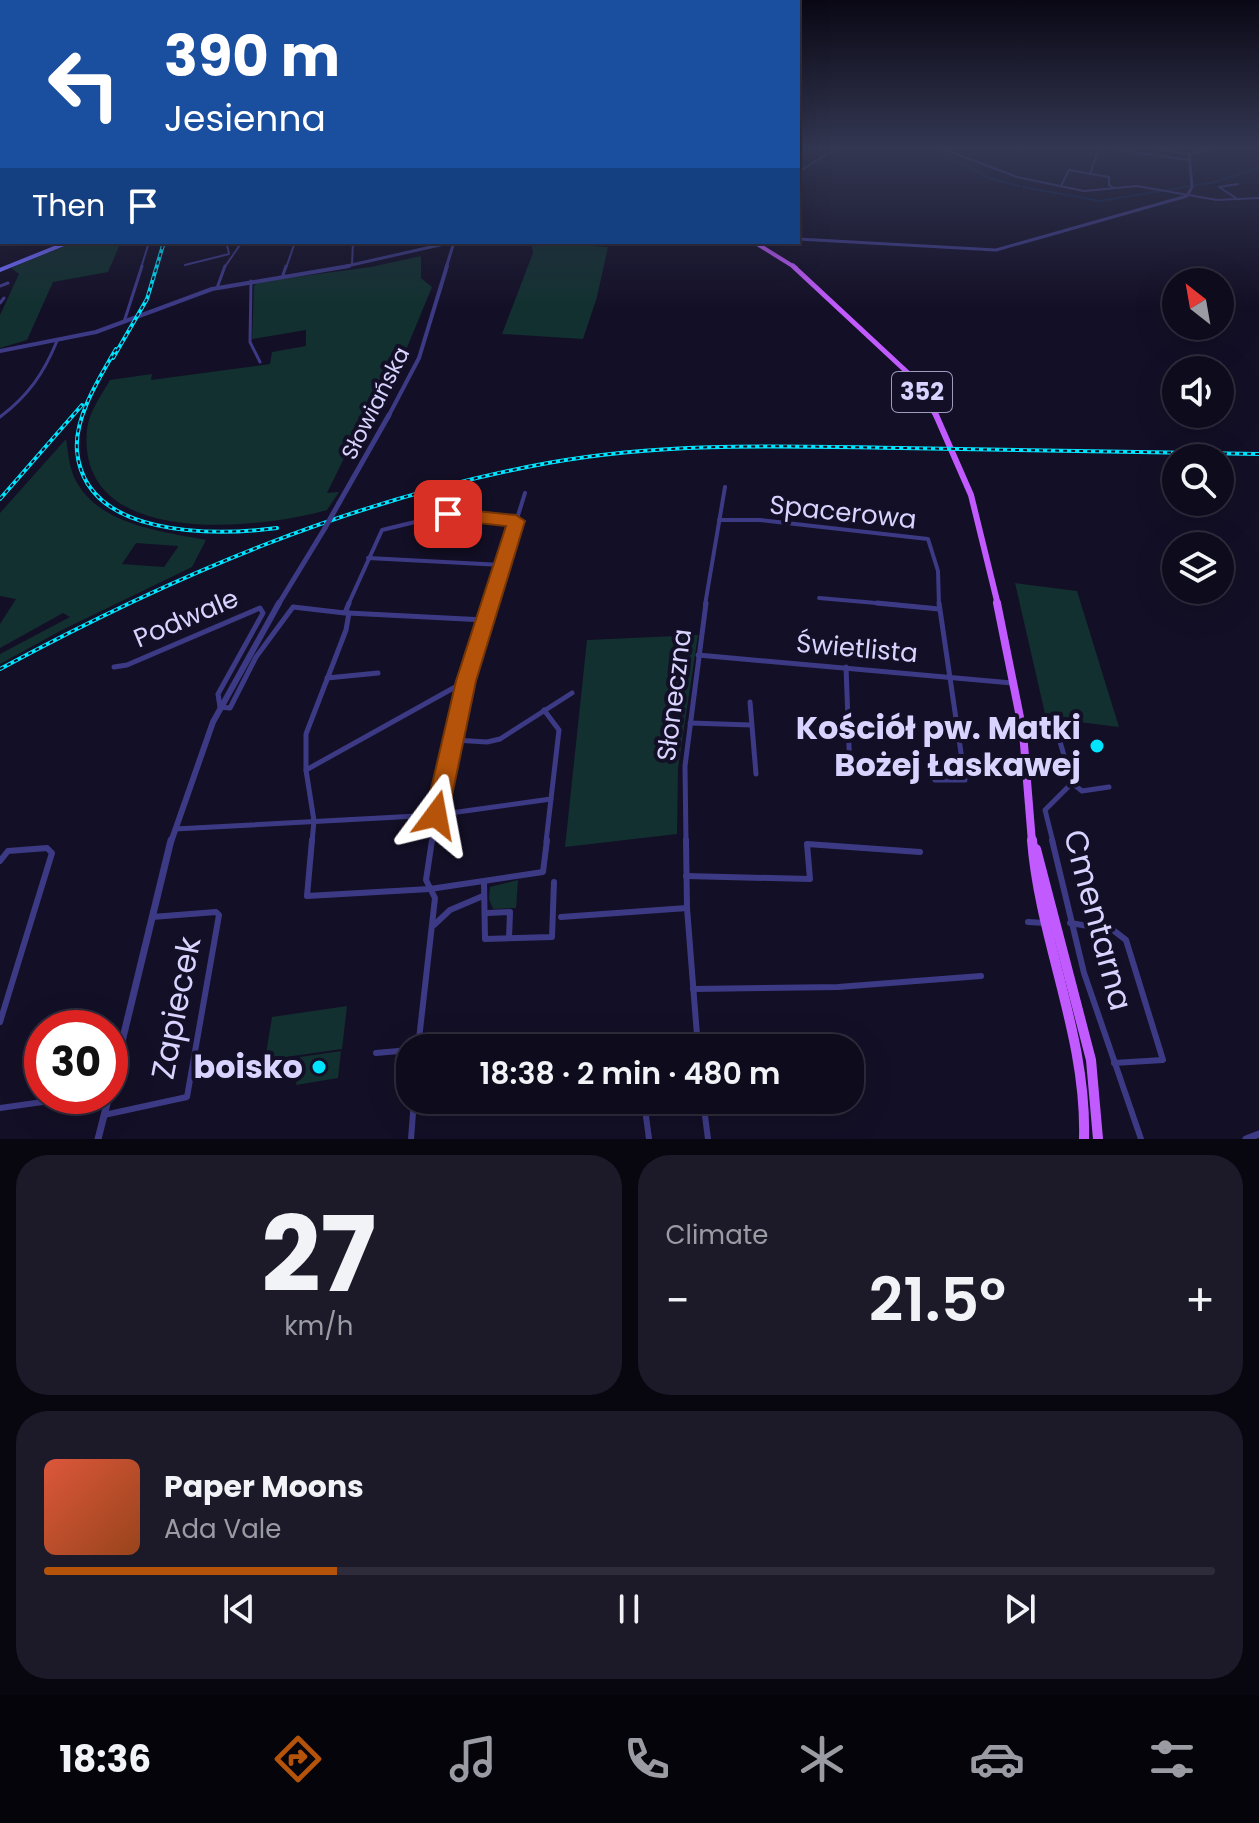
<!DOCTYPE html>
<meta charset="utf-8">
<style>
body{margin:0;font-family:Poppins,sans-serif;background:#1c1929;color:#f1f3f6;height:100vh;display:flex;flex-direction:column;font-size:30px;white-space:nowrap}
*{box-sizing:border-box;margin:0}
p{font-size:26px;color:#9b9ba3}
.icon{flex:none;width:44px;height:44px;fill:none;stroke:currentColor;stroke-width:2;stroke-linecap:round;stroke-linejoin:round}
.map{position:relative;height:1139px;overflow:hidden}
.sheet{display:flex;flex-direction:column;gap:16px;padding:16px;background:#08060f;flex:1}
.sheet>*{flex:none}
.hud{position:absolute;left:0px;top:0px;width:800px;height:244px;box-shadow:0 8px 32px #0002,0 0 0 2px #2e2b3b;background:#1a4fa0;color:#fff;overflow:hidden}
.needle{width:52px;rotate:329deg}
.controls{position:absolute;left:1162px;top:268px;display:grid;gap:16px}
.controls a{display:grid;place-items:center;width:72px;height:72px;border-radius:50%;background:#0e0b1c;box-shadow:0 8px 32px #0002,0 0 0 2px #2e2b3b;font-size:40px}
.speed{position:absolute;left:24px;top:1010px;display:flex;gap:16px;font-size:40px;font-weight:700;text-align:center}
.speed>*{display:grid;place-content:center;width:104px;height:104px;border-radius:50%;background:#0e0b1c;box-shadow:0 8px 32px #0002,0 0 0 2px #2e2b3b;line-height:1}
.speed .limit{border:12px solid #d22;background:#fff;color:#111}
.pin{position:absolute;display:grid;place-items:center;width:68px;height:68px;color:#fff;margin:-34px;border-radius:16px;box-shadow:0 4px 12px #0006}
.me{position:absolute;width:88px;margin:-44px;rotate:13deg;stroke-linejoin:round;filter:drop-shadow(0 0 6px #0008)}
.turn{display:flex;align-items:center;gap:28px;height:168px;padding:0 32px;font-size:36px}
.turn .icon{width:104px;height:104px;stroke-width:2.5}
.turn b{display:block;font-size:56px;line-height:68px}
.then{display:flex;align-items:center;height:76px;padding:0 32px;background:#0003;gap:16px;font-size:30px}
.big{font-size:60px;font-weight:600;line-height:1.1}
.sheet .widget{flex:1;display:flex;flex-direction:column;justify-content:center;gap:12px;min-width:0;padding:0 28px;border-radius:32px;background:#1c1929}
.sheet .dial{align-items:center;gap:0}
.dial b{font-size:104px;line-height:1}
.song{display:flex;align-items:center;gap:24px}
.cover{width:96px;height:96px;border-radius:12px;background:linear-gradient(135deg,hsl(10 70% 55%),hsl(20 70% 35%))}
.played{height:8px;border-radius:4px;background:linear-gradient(90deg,#b45309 25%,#2e2b3b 25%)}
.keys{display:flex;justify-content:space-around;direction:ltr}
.heat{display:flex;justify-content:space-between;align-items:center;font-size:44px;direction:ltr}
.sheet .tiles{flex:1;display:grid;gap:16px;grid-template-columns:1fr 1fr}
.widget:last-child{grid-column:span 2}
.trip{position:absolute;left:396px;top:1034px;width:468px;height:80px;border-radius:32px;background:#0e0b1c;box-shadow:0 8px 32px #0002,0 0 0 2px #2e2b3b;font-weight:600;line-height:80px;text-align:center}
.tab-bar{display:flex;height:128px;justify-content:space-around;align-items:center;background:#06040b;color:#9b9ba3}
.tab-bar .icon{width:56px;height:56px}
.tab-bar .selected{color:#b45309}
.tab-bar b{font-size:36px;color:#f1f3f6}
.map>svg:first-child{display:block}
.green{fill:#12302f;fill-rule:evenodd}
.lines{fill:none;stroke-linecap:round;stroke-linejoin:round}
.stream{stroke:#0c2248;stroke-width:2}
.minor-far4{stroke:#3d3a85;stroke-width:2}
.minor-far3{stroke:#3d3a85;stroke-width:3}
.minor-far2{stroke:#3d3a85;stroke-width:4}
.minor-far1{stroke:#3d3a85;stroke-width:5}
.minor{stroke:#3d3a85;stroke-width:6}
.tertiary-far4{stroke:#3d3a85;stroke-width:3}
.tertiary-far3{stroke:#3d3a85;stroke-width:4}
.tertiary-far2{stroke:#3d3a85;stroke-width:5}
.tertiary-far1{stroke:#3d3a85;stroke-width:6}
.tertiary{stroke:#3d3a85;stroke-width:7}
.secondary{stroke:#6f6bff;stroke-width:4}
.primary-far4{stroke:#c25bff;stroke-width:4}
.primary-far3{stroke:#c25bff;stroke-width:5}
.primary-far2{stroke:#c25bff;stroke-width:6}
.primary-far1{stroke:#c25bff;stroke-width:8}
.primary{stroke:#c25bff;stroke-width:10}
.rail-casing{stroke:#00e5ff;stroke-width:4}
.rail{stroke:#130f26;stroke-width:2;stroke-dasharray:4;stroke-linecap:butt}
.tertiary-bridge{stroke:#3d3a85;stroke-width:5}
.route{fill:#b45309;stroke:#753606;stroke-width:2}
.poi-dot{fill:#00e5ff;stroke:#130f26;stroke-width:3}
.labels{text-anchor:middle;stroke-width:8;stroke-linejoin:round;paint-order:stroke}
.far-street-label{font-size:22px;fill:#d9d4ff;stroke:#130f26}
.shield{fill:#130f26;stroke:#9e99be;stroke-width:2}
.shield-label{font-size:24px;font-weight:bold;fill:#d9d4ff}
.street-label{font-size:26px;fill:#d9d4ff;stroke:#130f26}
.near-poi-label{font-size:32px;font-weight:bold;fill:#d9d4ff;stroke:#130f26;text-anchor:end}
.near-street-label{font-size:32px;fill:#d9d4ff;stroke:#130f26}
</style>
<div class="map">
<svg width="1259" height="1139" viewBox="0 0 1259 1139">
<rect width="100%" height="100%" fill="#130f26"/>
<!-- green -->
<g class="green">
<polygon points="75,242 121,242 108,272 53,282 27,340 0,348 0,315 19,274 11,268"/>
<polygon points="531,242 608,247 597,297 583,339 502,334 533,253"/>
<path d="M421,256V278L432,287L401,362H391L327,493L339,492L327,510C256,530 76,549 87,430C89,411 101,396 110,380L152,374L151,380L270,364L272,352L306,346V330L252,339L254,286L258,282L371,267Z"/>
<path d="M66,439C68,451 69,465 74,477C96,525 161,531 206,540L192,567L62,630L0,664V654L70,617L63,613L0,648V624L16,599L0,596V513ZM136,543L178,546V547L164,567L122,564Z"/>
<polygon points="1015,583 1077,591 1119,727 1046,718"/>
<polygon points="698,635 678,768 677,834 565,847 587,640"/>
<polygon points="518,880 516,908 493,909 489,899 490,887"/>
<polygon points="347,1006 342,1049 265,1060 272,1017"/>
<polygon points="341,1051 338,1078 296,1085 300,1057"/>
</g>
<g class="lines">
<!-- stream -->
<g class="stream">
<polyline points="928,148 942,153"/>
<polyline points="947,155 989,178 1019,186"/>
<polyline points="1023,187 1100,201 1161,191"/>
<polyline points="1167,190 1215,182 1259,168"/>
</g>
<!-- minor-far4 -->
<g class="minor-far4">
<polyline points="941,148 1017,177 1084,191 1137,186 1217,200 1259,198"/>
<polyline points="1148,148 1189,154"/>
<polyline points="1118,150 1189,160"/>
<polyline points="798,172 837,148"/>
<polyline points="1090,174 1099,148"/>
<polyline points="1061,186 1069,170 1109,177 1109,185 1114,188"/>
<polyline points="1236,198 1219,187 1238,184"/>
<polyline points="0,224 0,228"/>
<polyline points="226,242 229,253"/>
<polyline points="185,265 229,254"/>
<polyline points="352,265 353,242"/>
<polyline points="141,268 149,242"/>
<polyline points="224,268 242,242"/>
<polyline points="286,268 295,242"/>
</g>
<!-- minor-far3 -->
<g class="minor-far3">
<polyline points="283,275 286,266"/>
<polyline points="251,281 250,342 260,362"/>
<polyline points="0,286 8,283"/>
<polyline points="217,288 225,266"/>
<polyline points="0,303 4,298"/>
<polyline points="124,322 142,266"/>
<path d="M0,417C28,396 44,373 57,341"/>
</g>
<!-- minor-far2 -->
<g class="minor-far2">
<polyline points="719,520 760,520 928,539 938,571 939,605"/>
<polyline points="368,558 502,565"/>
<polyline points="819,598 899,605"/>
<polyline points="348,605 382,530 448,514 516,521"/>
<polyline points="490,605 525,493"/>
<polyline points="705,605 725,487"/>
</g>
<!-- minor-far1 -->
<g class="minor-far1">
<polyline points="877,603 939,609"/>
<polyline points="348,613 485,620"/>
<polyline points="698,655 1012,683"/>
<polyline points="114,667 127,665 260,608 263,613 218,694 220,707 230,708 256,657 293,607 345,613 349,603"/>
<polyline points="846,667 850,773"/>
<polyline points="327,678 378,673"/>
<polyline points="750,702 756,774"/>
<polyline points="544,710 559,730 546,842"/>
<polyline points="690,723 751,725"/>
<polyline points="454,740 487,742 500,739 572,693"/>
<polyline points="306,770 306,734 346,630 349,613"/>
<polyline points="935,780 965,780 939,603"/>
<polyline points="1072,783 1082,791 1109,787"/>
<polyline points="175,829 436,815 551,799"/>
<polyline points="312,842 314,821 306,770 466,681"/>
<polyline points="432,842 466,681 490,603"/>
<polyline points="686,842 685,766 706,603"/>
<polyline points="1053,842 1045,810 1072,783 1054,721"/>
</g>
<!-- minor -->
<g class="minor">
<polyline points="312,840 307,896 430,889 543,872 547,840"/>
<polyline points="686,840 687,908 698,1048"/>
<polyline points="1052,840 1084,973 1141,1139"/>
<polyline points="0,861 8,851 47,848 52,853 0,1022"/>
<polyline points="686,876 810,879 807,844 920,852"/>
<polyline points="484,882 485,939 552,937 554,882"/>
<polyline points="487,913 510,912 509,938"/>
<polyline points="561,917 687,908"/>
<polyline points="1028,922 1045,923"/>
<polyline points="1070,923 1113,930 1126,940 1163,1060 1114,1063"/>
<polyline points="434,925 450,910 483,896"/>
<polyline points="693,989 838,987 981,976"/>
<polyline points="418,1048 435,898 426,880 432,840"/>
<polyline points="442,1048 541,1044 541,1048"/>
<polyline points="376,1053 410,1050"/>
<polyline points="703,1100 708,1139"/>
<polyline points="644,1101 649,1139"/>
<polyline points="0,1108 85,1096"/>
<polyline points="104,1115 187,1097 219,915 216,912 152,917"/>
<polyline points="411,1139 414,1100"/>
</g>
<!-- tertiary-far4 -->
<g class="tertiary-far4">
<polyline points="798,239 996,250 1187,196 1192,187 1189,154 1210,148"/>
<polyline points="338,268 453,242"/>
<polyline points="446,268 454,242"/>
</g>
<!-- tertiary-far3 -->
<g class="tertiary-far3">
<polyline points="0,351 96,332 212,289 349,266"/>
<polyline points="388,417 419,358 447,266"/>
</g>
<!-- tertiary-far2 -->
<g class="tertiary-far2">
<polyline points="339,503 389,415"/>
<polyline points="278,605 325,528"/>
</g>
<!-- tertiary-far1 -->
<polyline class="tertiary-far1" points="171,842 213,722 279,603"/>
<!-- tertiary -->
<g class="tertiary">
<polyline points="110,1091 171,840"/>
<polyline points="98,1139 109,1096"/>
<polyline points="1246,1139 1259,1134"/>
</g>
<!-- secondary -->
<polyline class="secondary" points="0,270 69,242"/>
<!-- primary-far4 -->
<polyline class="primary-far4" points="754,242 796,268"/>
<!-- primary-far3 -->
<polyline class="primary-far3" points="793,266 908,373 937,417"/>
<!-- primary-far2 -->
<polyline class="primary-far2" points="936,415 971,495 998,605"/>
<!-- primary-far1 -->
<polyline class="primary-far1" points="997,603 1023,732 1032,842"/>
<!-- primary -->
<g class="primary">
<path d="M1032,840C1040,942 1087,1035 1084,1139"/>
<polyline points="1036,849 1091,1060 1098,1139"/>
</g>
<!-- rail casing -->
<g class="rail-casing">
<g id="rail">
<path d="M116,349C100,377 74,417 77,451C85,538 214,536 277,528"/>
<polyline points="113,358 147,299 164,242"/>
<polyline points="0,499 82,405"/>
<path d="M0,669C174,575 352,499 548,463C664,442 782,446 900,448C1019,450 1139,452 1259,454"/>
</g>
</g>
<!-- rail -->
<use href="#rail" class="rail"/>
<!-- tertiary-bridge -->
<polyline class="tertiary-bridge" points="325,528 339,503"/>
</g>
<!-- sky -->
<linearGradient id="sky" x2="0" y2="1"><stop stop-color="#0a0815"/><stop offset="0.48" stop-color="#333752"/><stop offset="1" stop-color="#333752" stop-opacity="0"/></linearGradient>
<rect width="1259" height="308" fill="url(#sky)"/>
<!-- route -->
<polygon class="route" points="448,508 516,515 525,521 476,681 448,815 444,823 436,826 428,823 425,815 456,681 506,526 442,519 440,514 442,510"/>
<!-- markers -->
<g class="poi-dot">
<circle cx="1097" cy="746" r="8"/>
<circle cx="319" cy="1067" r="8"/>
</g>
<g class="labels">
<!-- far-street labels -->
<g class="far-street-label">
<text transform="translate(375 403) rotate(-63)" y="8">Słowiańska</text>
</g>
<!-- shield labels -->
<rect class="shield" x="892" y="372" width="60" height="40" rx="6"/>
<g class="shield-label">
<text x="922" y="400">352</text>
</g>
<!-- street labels -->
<g class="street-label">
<text transform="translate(843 512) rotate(6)" y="9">Spacerowa</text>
<text transform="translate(186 618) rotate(-23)" y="9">Podwale</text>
<text transform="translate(857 648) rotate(5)" y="9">Świetlista</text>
<text transform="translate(674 695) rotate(-83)" y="9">Słoneczna</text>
</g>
<!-- near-poi labels -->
<g class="near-poi-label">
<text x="1081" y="739">Kościół pw. Matki<tspan x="1081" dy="37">Bożej Łaskawej</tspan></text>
<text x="303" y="1078">boisko</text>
</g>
<!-- near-street labels -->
<g class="near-street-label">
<text transform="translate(1098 920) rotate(75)" y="11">Cmentarna</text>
<text transform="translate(176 1008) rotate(-79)" y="11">Zapiecek</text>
</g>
</g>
</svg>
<div class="controls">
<a><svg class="needle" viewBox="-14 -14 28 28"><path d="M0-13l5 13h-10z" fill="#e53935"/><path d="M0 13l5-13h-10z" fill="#9b9ba3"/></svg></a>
<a><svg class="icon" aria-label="sound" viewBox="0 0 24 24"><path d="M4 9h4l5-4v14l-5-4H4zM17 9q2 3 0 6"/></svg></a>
<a><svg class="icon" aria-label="search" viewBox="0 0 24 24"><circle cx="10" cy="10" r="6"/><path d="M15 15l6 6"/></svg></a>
<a><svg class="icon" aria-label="layers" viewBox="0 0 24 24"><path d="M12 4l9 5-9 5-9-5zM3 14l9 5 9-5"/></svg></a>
</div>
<div class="speed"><div class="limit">30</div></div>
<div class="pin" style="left:448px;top:514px;background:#d93025"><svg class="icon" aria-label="arrive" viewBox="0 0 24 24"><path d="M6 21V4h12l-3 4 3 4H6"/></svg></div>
<svg class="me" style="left:436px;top:815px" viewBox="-20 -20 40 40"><path d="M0-17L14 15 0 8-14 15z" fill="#b45309" stroke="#fff" stroke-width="4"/></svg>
<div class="trip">18:38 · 2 min · 480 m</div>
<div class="hud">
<div class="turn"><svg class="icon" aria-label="left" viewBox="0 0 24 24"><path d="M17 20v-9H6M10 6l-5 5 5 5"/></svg><div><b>390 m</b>Jesienna</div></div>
<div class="then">Then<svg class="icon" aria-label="arrive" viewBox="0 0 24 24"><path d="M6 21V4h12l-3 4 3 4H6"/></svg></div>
</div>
</div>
<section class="sheet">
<div class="tiles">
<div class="widget dial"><b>27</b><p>km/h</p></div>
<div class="widget"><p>Climate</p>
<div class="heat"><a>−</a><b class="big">21.5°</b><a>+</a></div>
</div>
<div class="widget">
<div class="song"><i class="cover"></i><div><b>Paper Moons</b><p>Ada Vale</p></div></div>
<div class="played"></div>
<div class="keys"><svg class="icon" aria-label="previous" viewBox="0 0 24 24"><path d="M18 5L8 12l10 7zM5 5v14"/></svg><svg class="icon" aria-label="pause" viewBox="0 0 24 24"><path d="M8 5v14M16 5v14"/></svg><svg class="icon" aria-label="next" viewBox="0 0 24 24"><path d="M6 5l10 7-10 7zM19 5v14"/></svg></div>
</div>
</div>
</section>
<nav class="tab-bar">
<b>18:36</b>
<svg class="icon selected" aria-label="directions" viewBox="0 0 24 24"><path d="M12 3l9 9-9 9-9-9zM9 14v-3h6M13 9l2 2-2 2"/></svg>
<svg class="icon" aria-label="music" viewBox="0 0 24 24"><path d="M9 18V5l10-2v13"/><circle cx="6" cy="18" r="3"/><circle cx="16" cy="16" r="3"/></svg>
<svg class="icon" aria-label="phone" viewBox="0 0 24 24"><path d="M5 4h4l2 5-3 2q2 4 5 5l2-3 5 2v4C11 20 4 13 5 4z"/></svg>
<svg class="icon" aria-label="climate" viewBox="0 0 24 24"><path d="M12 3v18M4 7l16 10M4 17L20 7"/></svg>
<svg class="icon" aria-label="car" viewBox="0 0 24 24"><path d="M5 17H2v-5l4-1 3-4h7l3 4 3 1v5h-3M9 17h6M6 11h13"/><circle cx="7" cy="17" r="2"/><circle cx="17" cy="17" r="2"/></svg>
<svg class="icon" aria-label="filters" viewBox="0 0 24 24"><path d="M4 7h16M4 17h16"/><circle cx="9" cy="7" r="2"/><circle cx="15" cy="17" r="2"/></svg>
</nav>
